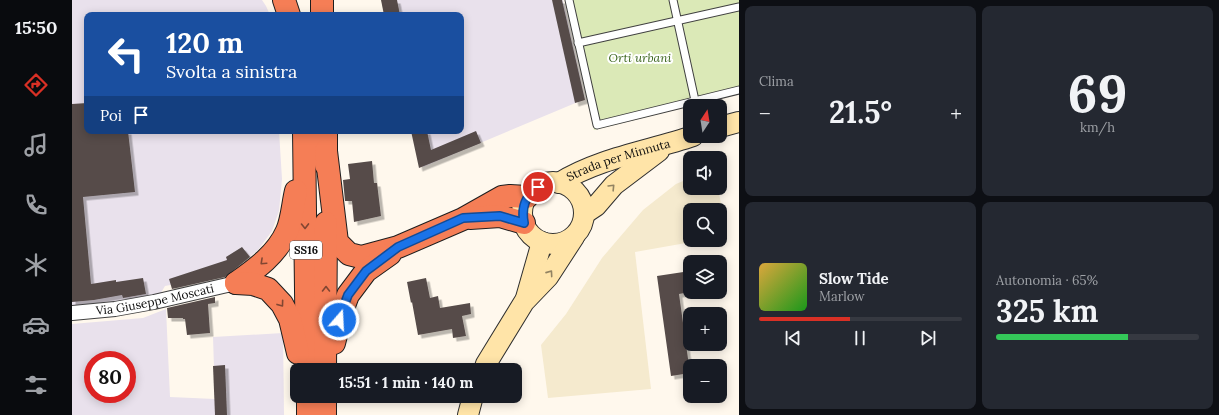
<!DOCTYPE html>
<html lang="it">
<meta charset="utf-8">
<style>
body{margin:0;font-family:Lora,serif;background:#242831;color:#f1f3f6;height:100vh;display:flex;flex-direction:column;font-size:15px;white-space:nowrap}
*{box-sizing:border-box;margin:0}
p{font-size:13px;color:#9ea1a6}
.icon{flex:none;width:22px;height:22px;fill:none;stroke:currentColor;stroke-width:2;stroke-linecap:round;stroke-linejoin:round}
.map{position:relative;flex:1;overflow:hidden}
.panel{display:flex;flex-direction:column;gap:6px;padding:6px;background:#0d0f14;width:480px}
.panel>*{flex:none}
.hud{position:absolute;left:12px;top:12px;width:380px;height:122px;border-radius:8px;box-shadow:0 2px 10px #0003;background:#1a4fa0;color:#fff;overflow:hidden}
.needle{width:26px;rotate:12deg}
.tools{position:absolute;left:611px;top:99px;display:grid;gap:8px}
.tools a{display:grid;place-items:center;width:44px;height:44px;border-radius:8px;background:#171b24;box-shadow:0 2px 10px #0003;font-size:20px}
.speed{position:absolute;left:12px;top:351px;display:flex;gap:8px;font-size:20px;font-weight:700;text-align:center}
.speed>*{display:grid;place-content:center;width:52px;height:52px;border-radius:50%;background:#171b24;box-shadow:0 2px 10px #0003;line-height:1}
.speed .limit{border:6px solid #d22;background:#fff;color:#111}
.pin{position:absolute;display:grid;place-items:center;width:34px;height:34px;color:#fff;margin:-17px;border:2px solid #fff;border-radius:50%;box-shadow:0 1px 4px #0007}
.me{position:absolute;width:44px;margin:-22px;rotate:19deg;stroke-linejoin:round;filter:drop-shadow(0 0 3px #0008)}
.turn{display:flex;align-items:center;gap:14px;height:84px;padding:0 16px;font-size:18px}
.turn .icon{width:52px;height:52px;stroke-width:2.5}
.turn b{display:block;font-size:28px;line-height:34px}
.then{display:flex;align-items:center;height:38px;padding:0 16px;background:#0003;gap:8px;font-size:15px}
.big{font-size:30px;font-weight:700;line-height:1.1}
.panel .tile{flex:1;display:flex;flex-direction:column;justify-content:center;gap:6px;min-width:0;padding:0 14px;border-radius:8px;background:#242831}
.panel .dial{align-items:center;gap:0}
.dial b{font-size:52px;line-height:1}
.song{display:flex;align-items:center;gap:12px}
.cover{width:48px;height:48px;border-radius:6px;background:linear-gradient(135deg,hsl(40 70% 55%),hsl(120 70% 35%))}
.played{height:4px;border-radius:2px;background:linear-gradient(90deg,#d93025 45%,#363941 45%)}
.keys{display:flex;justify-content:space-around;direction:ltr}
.heat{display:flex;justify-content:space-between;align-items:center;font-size:22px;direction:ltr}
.charge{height:6px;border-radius:3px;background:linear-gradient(90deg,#34c759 65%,#363941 0)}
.panel .tiles{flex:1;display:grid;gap:6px;grid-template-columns:repeat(2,1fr)}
.trip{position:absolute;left:218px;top:363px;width:232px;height:40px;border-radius:8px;background:#171b24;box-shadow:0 2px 10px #0003;font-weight:700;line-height:40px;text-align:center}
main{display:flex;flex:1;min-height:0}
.tabs{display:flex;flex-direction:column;width:72px;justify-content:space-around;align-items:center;background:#090b0e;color:#9ea1a6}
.tabs .icon{width:28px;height:28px}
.tabs .selected{color:#d93025}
.tabs b{font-size:18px;color:#f1f3f6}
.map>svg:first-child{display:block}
.industrial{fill:#e9e1ec;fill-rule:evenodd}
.farmland{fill:#f5eace}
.green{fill:#dbe9b7}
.building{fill:#564c4a;filter:url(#shadow)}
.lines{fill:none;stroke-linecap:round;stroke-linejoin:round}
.lane-casing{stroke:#404040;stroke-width:9}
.street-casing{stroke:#404040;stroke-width:16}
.secondary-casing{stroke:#2f2f2f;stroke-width:22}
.highway-casing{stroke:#1e1e1e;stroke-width:24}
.lane{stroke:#fff;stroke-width:7}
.street{stroke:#fff;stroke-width:14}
.secondary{stroke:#ffe4a8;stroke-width:20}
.highway{stroke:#f57e56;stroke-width:22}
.oneway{stroke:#928362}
.oneway2{stroke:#814632}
.route-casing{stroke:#114b97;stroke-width:10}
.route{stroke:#1a73e8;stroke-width:7}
.labels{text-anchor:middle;stroke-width:4;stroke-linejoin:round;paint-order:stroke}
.shield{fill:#fff;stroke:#565656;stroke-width:1}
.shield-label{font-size:11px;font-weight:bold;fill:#0d0d0d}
.park-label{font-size:12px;font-style:italic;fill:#3b651d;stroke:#fff}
.street-label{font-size:12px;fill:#0d0d0d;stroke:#fff}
</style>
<main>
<nav class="tabs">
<b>15:50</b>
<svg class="icon selected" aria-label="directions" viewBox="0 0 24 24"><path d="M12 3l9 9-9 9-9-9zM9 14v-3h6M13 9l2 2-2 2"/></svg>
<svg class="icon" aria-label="music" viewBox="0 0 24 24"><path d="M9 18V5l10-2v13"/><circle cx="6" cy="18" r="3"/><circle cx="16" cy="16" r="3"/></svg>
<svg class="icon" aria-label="phone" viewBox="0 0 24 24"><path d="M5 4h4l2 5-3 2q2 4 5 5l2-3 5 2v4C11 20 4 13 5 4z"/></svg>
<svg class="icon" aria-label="climate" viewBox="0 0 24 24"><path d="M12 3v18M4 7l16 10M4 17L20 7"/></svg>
<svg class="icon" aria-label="car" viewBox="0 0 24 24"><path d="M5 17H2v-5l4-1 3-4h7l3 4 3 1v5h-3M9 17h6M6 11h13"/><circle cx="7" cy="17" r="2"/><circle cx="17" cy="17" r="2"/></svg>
<svg class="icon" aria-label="filters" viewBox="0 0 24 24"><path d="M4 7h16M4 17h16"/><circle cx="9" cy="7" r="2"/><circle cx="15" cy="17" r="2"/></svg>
</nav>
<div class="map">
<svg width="667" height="415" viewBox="0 0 667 415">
<defs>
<filter id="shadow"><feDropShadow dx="3.5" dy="3.5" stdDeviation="0" flood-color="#0004"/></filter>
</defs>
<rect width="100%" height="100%" fill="#fff8ed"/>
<!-- industrial -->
<g class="industrial">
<polygon points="0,0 190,0 194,6 198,15 15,15 15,131 207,131 210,179 207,211 200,231 186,250 157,274 93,286 87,296 0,307"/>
<polygon points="310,0 491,0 513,99 351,167 342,131 389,131 389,15 314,15"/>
<path d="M94,309L98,397L143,399L141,337L211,333L212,415H0V324L71,318ZM21,360H55V394H21Z"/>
</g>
<!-- farmland -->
<polygon class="farmland" points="618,178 618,188 646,188 655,236 648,237 648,210 618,210 618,240 631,240 563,252 579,389 476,398 469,345 494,314 530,258 571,210 604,184"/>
<!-- green -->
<polygon class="green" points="493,0 667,0 667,94 522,130"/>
<!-- building -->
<g class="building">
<polygon points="309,0 325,0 328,15 312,15"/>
<polygon points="480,0 490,0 513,100 503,103"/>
<polygon points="15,103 15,131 56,131 63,192 11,197 19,284 44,280 44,282 71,278 74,294 51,298 50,295 22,300 0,302 0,104"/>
<polygon points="339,131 355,131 359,150 404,131 409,143 347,168"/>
<polygon points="300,161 302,183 305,183 309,216 282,222 280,201 273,201 271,180 278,179 276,164"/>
<polygon points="170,247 178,257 153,277 100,289 97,279 155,260 154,257"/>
<polygon points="618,271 618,292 607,294 618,373 599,376 585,276"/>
<polygon points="354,278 358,298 366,296 368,308 398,303 399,314 390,316 394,336 381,338 380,329 346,335 340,302 339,303 335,282"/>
<polygon points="143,297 143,303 136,304 138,333 115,335 113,319 111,319 111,318 96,318 95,308"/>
<polygon points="153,365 155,415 143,415 141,366"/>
</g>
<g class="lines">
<!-- lane casing -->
<g class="lane-casing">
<g id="lane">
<polyline points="497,0 525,125 667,90"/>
<polyline points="601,0 624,105"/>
<polyline points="506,43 667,7"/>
</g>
</g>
<!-- street casing -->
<g class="street-casing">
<g id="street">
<path id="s1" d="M0,313L43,309L82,302L164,283"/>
</g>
</g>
<!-- secondary casing -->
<g class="secondary-casing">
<g id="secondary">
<polyline points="648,127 667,122"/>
<circle cx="481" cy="213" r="31"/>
<path id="s2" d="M487,183C527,158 577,151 621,136"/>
<polyline points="512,214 524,206 542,185 587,151"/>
<polyline points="454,298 470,242"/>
<polyline points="412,370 414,364 452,302 476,277 502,237"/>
<polyline points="396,415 401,396"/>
</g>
</g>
<!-- highway casing -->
<g class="highway-casing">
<g id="highway">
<polyline points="212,0 217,15"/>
<polyline points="250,0 250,15"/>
<polyline points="232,131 235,370"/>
<polyline points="254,131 254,165"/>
<polyline points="254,151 265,242 277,254 289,257 326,247 391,219 430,197 438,196 455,197"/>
<polyline points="398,218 428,216 452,223"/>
<path d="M164,283C184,269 205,254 215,231C220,220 221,203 224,191"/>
<polyline points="164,283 181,284 196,289 210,304 218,319 226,353"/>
<polyline points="262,343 270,311 276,295 294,271 318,254"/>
<polyline points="253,370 254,223"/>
<polyline points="236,396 236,415"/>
<polyline points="253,396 253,415"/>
</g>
</g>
<!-- lane -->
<use href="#lane" class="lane"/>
<!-- street -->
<use href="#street" class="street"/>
<!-- secondary -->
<use href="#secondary" class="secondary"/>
<!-- highway -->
<use href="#highway" class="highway"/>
</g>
<!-- one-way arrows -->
<defs><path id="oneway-chevron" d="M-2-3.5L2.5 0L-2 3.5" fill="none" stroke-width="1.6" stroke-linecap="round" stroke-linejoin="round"/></defs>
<g class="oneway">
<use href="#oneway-chevron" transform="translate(540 187) rotate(-46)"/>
<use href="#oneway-chevron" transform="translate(478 273) rotate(-55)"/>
</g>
<g class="oneway2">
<use href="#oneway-chevron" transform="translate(233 226) rotate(89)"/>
<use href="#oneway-chevron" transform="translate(191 262) rotate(137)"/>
<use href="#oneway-chevron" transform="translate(254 289) rotate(-90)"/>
<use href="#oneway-chevron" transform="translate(209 304) rotate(54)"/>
</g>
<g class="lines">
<!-- route casing -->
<g class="route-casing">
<path id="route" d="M267,320L270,311L276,295L294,271L326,247L391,218L428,216L452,223C449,207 453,196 466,187"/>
</g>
<!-- route -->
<use href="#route" class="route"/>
</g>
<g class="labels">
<!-- shield labels -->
<rect class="shield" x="218" y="241" width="32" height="18" rx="3"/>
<g class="shield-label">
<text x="234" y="254">SS16</text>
</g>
<!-- park labels -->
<g class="park-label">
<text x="568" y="62">Orti urbani</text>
</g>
<!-- street labels -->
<g class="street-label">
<text dy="4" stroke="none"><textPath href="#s2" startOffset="64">Strada per Minnuta</textPath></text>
<text dy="4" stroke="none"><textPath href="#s1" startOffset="84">Via Giuseppe Moscati</textPath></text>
</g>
</g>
</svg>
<div class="tools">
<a><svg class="needle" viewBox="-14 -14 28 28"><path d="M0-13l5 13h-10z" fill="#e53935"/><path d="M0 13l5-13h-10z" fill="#9ea1a6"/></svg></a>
<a><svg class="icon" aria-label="sound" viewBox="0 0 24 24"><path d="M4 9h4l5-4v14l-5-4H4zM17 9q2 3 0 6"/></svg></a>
<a><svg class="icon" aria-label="search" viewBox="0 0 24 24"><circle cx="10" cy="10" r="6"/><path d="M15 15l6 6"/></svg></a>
<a><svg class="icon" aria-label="layers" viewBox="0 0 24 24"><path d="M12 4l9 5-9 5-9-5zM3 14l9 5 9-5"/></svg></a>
<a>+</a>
<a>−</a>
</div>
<div class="speed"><div class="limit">80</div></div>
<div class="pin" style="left:466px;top:187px;background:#d93025"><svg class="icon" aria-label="arrive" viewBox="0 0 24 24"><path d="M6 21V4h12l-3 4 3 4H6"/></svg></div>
<svg class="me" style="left:267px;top:320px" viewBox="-20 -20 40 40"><circle r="17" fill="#1a73e8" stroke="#fff" stroke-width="3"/><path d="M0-11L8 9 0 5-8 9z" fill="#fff"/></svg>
<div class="trip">15:51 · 1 min · 140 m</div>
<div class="hud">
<div class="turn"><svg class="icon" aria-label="left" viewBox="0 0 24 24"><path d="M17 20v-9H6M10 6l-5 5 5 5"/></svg><div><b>120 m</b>Svolta a sinistra</div></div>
<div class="then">Poi<svg class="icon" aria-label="arrive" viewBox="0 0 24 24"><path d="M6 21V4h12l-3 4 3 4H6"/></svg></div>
</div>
</div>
<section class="panel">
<div class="tiles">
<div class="tile"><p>Clima</p>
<div class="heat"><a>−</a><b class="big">21.5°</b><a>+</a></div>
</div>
<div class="tile dial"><b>69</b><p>km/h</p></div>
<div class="tile">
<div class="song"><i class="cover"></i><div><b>Slow Tide</b><p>Marlow</p></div></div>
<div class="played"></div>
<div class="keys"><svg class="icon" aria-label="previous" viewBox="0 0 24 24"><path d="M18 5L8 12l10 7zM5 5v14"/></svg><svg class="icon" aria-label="pause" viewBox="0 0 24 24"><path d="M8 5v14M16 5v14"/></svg><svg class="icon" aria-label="next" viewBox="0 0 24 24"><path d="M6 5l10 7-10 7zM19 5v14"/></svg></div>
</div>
<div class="tile"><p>Autonomia · 65%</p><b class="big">325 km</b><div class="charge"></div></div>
</div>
</section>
</main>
